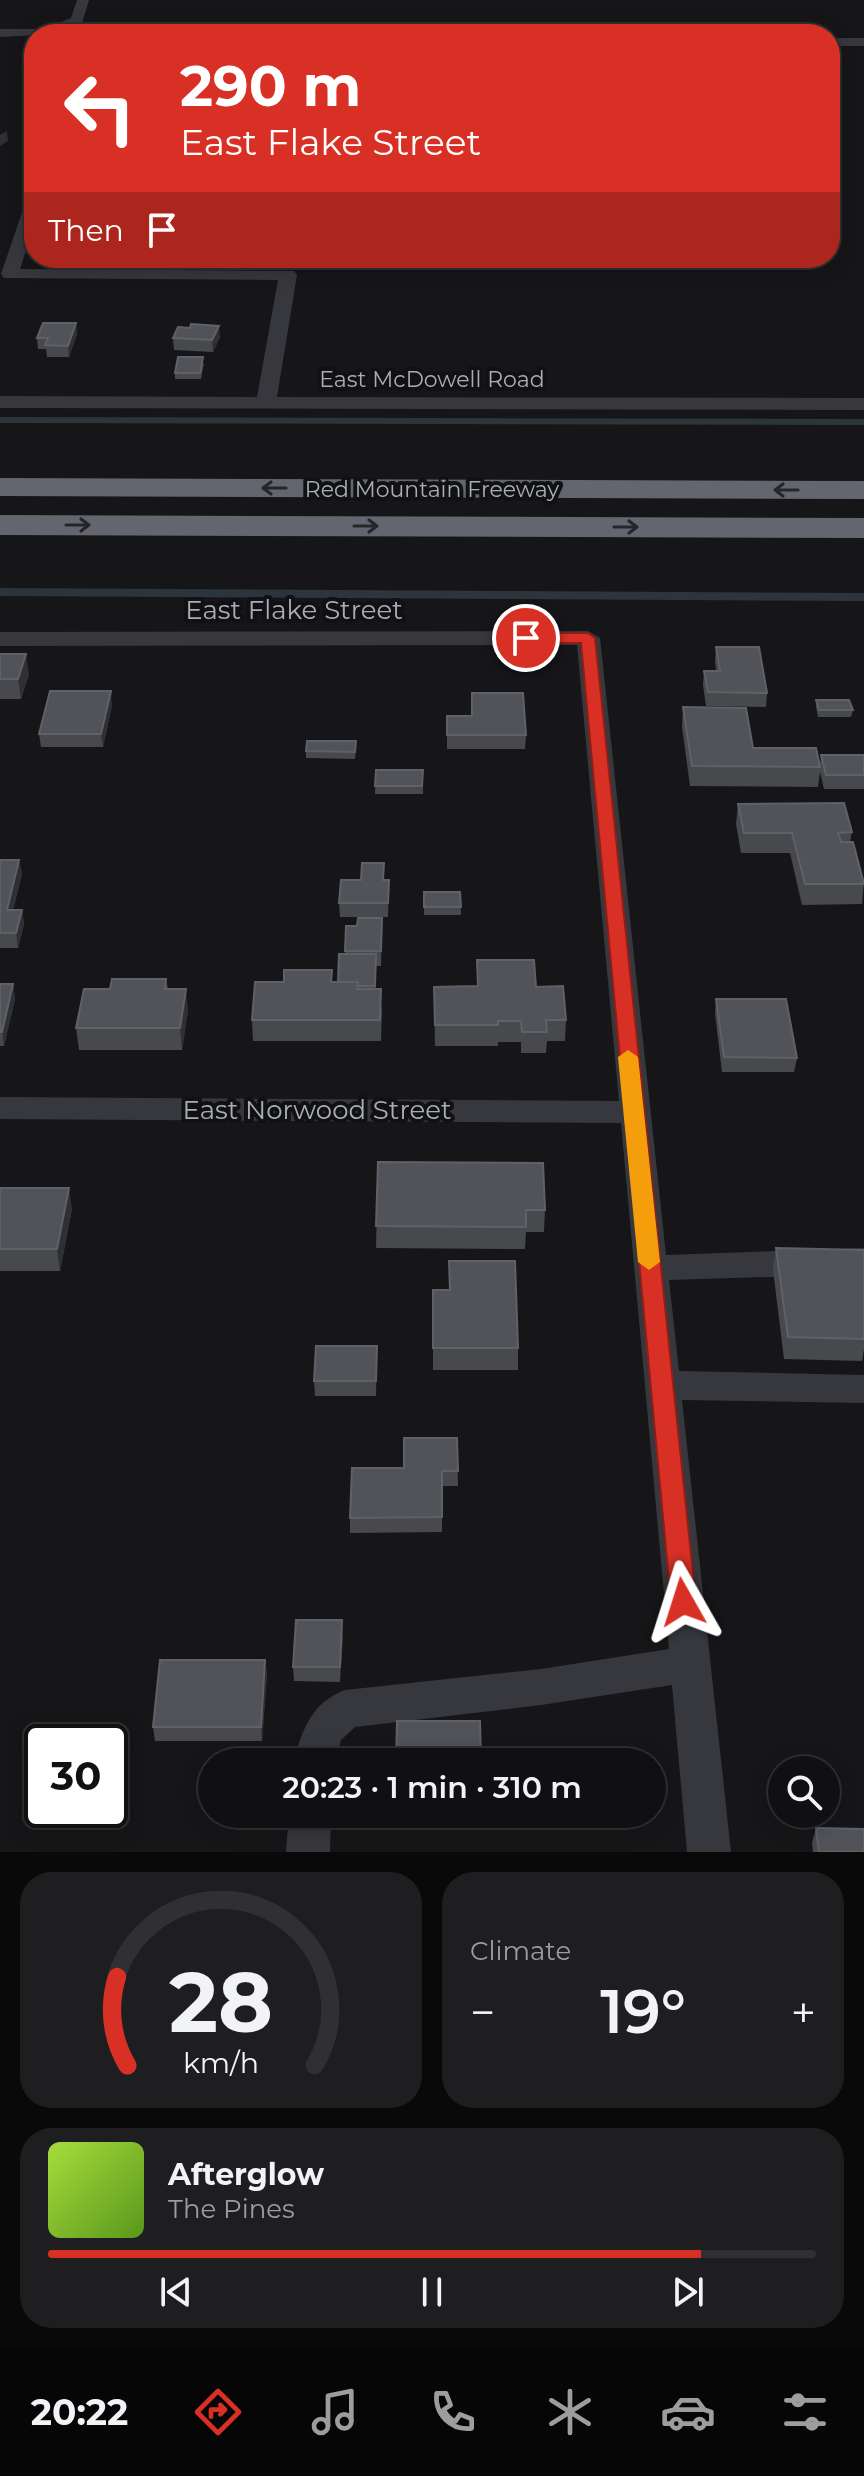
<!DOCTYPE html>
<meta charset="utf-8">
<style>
body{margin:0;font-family:Montserrat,sans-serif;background:#1e1e20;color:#f1f3f6;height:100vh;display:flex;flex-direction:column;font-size:30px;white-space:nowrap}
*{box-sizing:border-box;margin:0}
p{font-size:26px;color:#9c9d9f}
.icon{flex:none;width:44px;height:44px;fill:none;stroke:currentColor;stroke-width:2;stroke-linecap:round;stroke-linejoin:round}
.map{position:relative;height:1852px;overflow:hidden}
.side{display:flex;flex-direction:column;gap:20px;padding:20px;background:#09090a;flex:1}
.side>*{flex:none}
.banner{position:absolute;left:24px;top:24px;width:816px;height:244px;border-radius:32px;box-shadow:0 4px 20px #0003,0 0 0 2px #303032;background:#d93025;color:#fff;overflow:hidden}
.buttons{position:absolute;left:768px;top:1756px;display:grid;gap:16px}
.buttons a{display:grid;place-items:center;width:72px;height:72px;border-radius:50%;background:#101012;box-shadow:0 4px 20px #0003,0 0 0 2px #303032;font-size:40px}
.speed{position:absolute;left:24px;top:1724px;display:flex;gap:16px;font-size:40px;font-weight:700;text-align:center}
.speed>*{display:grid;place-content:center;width:104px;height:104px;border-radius:50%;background:#101012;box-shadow:0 4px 20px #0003,0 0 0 2px #303032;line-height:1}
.speed .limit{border:4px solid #111;border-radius:12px;background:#fff;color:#111}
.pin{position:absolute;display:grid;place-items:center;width:68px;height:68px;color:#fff;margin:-34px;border:4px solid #fff;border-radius:50%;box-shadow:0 2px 8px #0007}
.me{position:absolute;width:88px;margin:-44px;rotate:354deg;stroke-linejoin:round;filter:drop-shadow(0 0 6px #0008)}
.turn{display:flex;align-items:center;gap:28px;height:168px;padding:0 24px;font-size:36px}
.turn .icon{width:104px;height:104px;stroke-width:2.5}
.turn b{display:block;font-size:56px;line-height:68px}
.then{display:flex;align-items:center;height:76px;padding:0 24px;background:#0003;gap:16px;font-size:30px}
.big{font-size:60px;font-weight:600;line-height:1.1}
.side .widget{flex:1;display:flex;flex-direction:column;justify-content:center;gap:12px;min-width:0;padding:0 28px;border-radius:32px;background:#1e1e20}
.side .dial{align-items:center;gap:0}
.dial svg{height:208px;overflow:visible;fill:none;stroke:#303032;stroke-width:7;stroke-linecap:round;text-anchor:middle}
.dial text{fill:#f1f3f6;stroke:none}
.song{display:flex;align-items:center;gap:24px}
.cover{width:96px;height:96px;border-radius:12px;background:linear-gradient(135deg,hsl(80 70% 55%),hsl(90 70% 35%))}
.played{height:8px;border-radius:4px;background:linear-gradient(90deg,#d93025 85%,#303032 85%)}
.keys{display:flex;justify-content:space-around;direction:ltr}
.heat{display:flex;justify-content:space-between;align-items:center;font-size:44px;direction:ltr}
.side .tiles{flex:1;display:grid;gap:20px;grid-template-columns:1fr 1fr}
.widget:last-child{grid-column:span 2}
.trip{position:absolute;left:198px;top:1748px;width:468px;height:80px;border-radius:40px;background:#101012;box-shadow:0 4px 20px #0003,0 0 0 2px #303032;font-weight:600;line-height:80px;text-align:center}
.menu{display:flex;height:128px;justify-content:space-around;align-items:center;background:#060607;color:#9c9d9f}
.menu .icon{width:56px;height:56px}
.menu .active{color:#d93025}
.menu b{font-size:36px;color:#f1f3f6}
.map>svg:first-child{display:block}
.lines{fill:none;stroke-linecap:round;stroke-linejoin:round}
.stream-far1{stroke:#2c353c;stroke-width:6}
.stream{stroke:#2c353c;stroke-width:8}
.minor{fill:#37383d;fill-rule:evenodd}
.highway{fill:#63666e;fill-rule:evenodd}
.wall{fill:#47494d}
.shaded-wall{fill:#2f3033}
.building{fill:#525359;stroke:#5f6168;stroke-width:2}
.oneway{stroke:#26262a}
.route{fill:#d93025;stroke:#8d1f18;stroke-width:2}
.slow{fill:#f59e0b}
.labels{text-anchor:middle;stroke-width:8;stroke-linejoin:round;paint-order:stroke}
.far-street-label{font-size:22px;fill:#a8adb8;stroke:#111113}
.street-label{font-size:26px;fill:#a8adb8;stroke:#111113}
</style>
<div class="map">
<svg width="864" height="1852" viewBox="0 0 864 1852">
<rect width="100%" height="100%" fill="#161618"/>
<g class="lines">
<!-- stream-far1 -->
<polyline class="stream-far1" points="0,420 864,422"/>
<!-- stream -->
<polyline class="stream" points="0,592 864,597"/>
<!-- minor -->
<g class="minor">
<polygon points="77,0 89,0 82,23 55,34 0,37 0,29 44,29 71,18"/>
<rect x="830" y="38" width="34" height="8"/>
<polygon points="34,196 34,226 20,269 294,271 297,275 277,397 864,398 864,410 0,408 0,396 257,397 278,280 4,278 1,274 26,201"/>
<path d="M588,631L600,638L666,1255L864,1248V1274L669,1280L679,1371L864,1375V1403L682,1400L731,1852H687L672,1685L541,1705L355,1727L341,1740L335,1762H293C303,1729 311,1703 345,1690L541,1669L669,1649L621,1123L0,1119V1097L619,1101L577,645L0,646V632Z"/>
<polygon points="289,1814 331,1814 330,1852 286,1852"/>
</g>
<!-- highway -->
<g class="highway">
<polygon points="0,478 864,481 864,499 0,496"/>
<polygon points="0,515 864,518 864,538 0,535"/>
</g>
</g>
<!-- wall -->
<g class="wall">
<polygon points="76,323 77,334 69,357 47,357 46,349 38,349 37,338"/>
<polygon points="190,328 220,337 213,352 174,350 173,338"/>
<polygon points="204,363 201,379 175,379 175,373"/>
<polygon points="716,647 767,693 766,707 706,706 703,685 704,671 716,671 715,660"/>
<polygon points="0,654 29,674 21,699 0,699"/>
<polygon points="816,700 853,710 851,717 818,717 816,707"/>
<polygon points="112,705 103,747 41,747 39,734"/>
<polygon points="683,707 753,748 820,764 821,755 864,755 864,789 824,789 820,772 818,787 690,786 682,727"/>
<polygon points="447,716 526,735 525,749 447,749"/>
<polygon points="356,748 355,759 306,758 306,751"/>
<polygon points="376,770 423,770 423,794 375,794"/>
<polygon points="738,804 852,832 850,842 864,881 862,904 802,905 790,853 741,853 736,824"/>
<polygon points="0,860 19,860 22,874 13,910 22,910 24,924 18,948 0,948"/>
<polygon points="384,880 389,880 388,917 340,917 339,903"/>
<polygon points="424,892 460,892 461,915 424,915"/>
<polygon points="346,926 382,933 381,966 376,966 376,989 382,1010 381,1041 253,1041 252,1020 284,982 332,970 332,982 338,982 345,954"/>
<polygon points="477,960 536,987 566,1020 565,1041 547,1041 546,1053 521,1053 521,1042 498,1042 498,1046 435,1046 434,987 477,986"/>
<polygon points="166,979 168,989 188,1010 182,1050 79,1050 76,1028 110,989"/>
<polygon points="0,984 13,984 15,999 4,1046 0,1046"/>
<polygon points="716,999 797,1058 794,1072 722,1072 715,1013"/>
<polygon points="378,1162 545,1210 544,1232 526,1232 525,1249 376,1248"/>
<polygon points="0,1188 72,1209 60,1271 0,1271"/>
<polygon points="776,1248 864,1250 864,1349 862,1361 784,1359 773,1270"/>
<polygon points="433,1290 518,1348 518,1370 433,1370"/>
<polygon points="377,1346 376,1396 315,1396 314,1381"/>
<polygon points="457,1438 458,1486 442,1486 442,1532 350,1533 350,1518 404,1468"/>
<polygon points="343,1635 340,1682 294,1681 293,1667"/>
<polygon points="265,1660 267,1674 262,1741 155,1741 153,1727"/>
<polygon points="816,1828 864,1852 813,1852 812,1843"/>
</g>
<!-- shaded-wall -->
<g class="shaded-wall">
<polygon points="7,131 8,141 0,146 0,135"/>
<polygon points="76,323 77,334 69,357 68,346"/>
<polygon points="219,326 220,337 213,352 212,340"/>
<polygon points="26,654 29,674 21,699 18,679"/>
<polygon points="111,691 112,705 103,747 101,734"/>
<polygon points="19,860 22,874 9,924 7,910"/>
<polygon points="22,910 24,924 18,948 16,933"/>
<polygon points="13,984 15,999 4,1046 2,1032"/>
<polygon points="186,989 188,1010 182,1050 180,1028"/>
<polygon points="69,1188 72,1209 60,1271 57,1249"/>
<polygon points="342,1620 343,1635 340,1682 340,1667"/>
<polygon points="265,1660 267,1674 262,1741 261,1727"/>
</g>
<!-- building -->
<g class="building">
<polygon points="43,323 76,323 68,346 45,345 48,338 37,338"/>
<polygon points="191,324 219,326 212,340 173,338 178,327 190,328"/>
<polygon points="178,357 203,357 200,373 175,373"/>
<polygon points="716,647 759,647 767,693 708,692 704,671 720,671"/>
<polygon points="0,654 26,654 18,679 0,679"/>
<polygon points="50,691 111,691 101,734 39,734"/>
<polygon points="472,693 523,693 526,735 447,735 447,716 472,716"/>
<polygon points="816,700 849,700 853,710 819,710"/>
<polygon points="683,707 746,708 753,748 816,748 820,767 692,766"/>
<polygon points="307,741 356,741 355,752 306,751"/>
<polygon points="821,755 864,755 864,775 826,775"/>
<polygon points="376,770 423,770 422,786 375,786"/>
<polygon points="844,803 852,832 838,833 841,842 853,842 864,884 805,884 792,833 744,833 738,804"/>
<polygon points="0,860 19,860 7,910 22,910 16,933 0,933"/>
<polygon points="362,863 384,863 383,880 389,880 388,903 339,903 341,880 361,880"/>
<polygon points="424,892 460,892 461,907 424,907"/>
<polygon points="358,918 382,918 381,951 345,951 346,926 357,926"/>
<polygon points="339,954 376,954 375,986 357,986 358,982 338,982"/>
<polygon points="477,960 534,960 536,987 563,986 566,1020 546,1020 547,1032 522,1032 521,1021 498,1021 498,1025 435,1025 434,987 478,986"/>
<polygon points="284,970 332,970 331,982 358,982 357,989 381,989 380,1020 252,1020 255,982 284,982"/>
<polygon points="112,979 166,979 165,989 186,989 180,1028 76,1028 84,989 110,989"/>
<polygon points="0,984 13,984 2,1032 0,1032"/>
<polygon points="716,999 786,999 797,1058 724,1057"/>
<polygon points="378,1162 543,1163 545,1210 526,1210 526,1227 376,1226"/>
<polygon points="0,1188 69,1188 57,1249 0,1249"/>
<polygon points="776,1248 864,1250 864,1339 788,1337"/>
<polygon points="449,1261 515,1261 518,1348 433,1348 433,1290 450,1290"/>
<polygon points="316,1346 377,1346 376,1381 314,1381"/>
<polygon points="404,1438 457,1438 458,1471 442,1471 442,1517 350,1518 352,1468 404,1468"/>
<polygon points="296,1620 342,1620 340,1667 293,1667"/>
<polygon points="160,1660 265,1660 261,1727 153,1727"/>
<polygon points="397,1721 480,1721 481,1762 396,1762"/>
<polygon points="816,1828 864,1829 864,1852 819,1852"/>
</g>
<!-- one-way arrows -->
<defs><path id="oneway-shaft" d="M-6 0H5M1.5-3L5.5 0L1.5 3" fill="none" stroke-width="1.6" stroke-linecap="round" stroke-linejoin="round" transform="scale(2)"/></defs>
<g class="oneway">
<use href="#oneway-shaft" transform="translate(274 488) rotate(-180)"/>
<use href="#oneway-shaft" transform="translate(786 490) rotate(-180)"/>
<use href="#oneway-shaft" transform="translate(78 525)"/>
<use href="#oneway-shaft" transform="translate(366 526)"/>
<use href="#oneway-shaft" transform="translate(626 527)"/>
</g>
<!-- route -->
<polygon class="route" points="588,633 595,638 696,1602 692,1610 683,1613 674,1610 671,1602 581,643 526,643 518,638 526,633"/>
<!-- slow -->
<polygon class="slow" points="628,1050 638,1057 660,1262 649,1270 638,1262 618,1057"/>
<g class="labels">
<!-- far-street labels -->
<g class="far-street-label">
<text x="432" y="387">East McDowell Road</text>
<text x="432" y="497">Red Mountain Freeway</text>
</g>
<!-- street labels -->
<g class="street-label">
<text x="294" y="619">East Flake Street</text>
<text x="317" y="1119">East Norwood Street</text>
</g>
</g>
</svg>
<div class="buttons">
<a><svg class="icon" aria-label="search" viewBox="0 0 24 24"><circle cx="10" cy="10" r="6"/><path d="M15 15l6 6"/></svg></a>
</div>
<div class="speed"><div class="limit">30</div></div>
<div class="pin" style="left:526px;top:638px;background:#d93025"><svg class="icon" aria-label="arrive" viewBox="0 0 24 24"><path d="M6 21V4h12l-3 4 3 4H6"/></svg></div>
<svg class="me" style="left:683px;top:1602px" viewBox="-20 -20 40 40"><path d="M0-17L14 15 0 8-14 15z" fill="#d93025" stroke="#fff" stroke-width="4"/></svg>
<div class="trip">20:23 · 1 min · 310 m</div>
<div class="banner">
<div class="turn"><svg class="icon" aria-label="left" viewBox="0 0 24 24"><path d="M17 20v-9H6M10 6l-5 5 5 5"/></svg><div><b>290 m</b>East Flake Street</div></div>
<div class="then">Then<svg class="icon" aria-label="arrive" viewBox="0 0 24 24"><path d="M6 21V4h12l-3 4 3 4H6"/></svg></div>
</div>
</div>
<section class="side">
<div class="tiles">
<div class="widget dial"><svg viewBox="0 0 100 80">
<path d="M14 69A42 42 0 1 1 86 69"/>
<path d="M14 69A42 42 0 0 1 10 35" stroke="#d93025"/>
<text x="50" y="56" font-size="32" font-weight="700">28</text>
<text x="50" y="72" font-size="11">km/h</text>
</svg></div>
<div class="widget"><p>Climate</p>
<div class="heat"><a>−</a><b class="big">19°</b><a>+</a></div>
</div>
<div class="widget">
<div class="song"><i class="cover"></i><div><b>Afterglow</b><p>The Pines</p></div></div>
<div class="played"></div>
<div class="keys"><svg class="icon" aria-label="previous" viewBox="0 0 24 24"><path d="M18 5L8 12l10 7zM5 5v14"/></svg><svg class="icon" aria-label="pause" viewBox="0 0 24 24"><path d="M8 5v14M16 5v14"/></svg><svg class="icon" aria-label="next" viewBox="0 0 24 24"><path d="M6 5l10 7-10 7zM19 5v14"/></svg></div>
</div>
</div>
</section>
<nav class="menu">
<b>20:22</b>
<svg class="icon active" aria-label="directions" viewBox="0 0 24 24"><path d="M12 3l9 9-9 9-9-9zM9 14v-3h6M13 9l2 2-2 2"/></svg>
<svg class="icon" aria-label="music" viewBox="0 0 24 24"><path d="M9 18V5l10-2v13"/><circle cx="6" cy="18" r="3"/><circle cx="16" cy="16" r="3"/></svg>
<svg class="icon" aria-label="phone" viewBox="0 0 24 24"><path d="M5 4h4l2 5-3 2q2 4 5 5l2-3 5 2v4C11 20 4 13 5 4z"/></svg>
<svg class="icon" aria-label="climate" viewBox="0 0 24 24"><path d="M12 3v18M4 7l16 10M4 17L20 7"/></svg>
<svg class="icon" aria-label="car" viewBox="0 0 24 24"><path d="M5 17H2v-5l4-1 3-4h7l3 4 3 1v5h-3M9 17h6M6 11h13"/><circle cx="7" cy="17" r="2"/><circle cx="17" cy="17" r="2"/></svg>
<svg class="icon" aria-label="filters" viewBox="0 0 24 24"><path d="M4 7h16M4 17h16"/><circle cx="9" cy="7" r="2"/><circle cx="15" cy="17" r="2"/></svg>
</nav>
